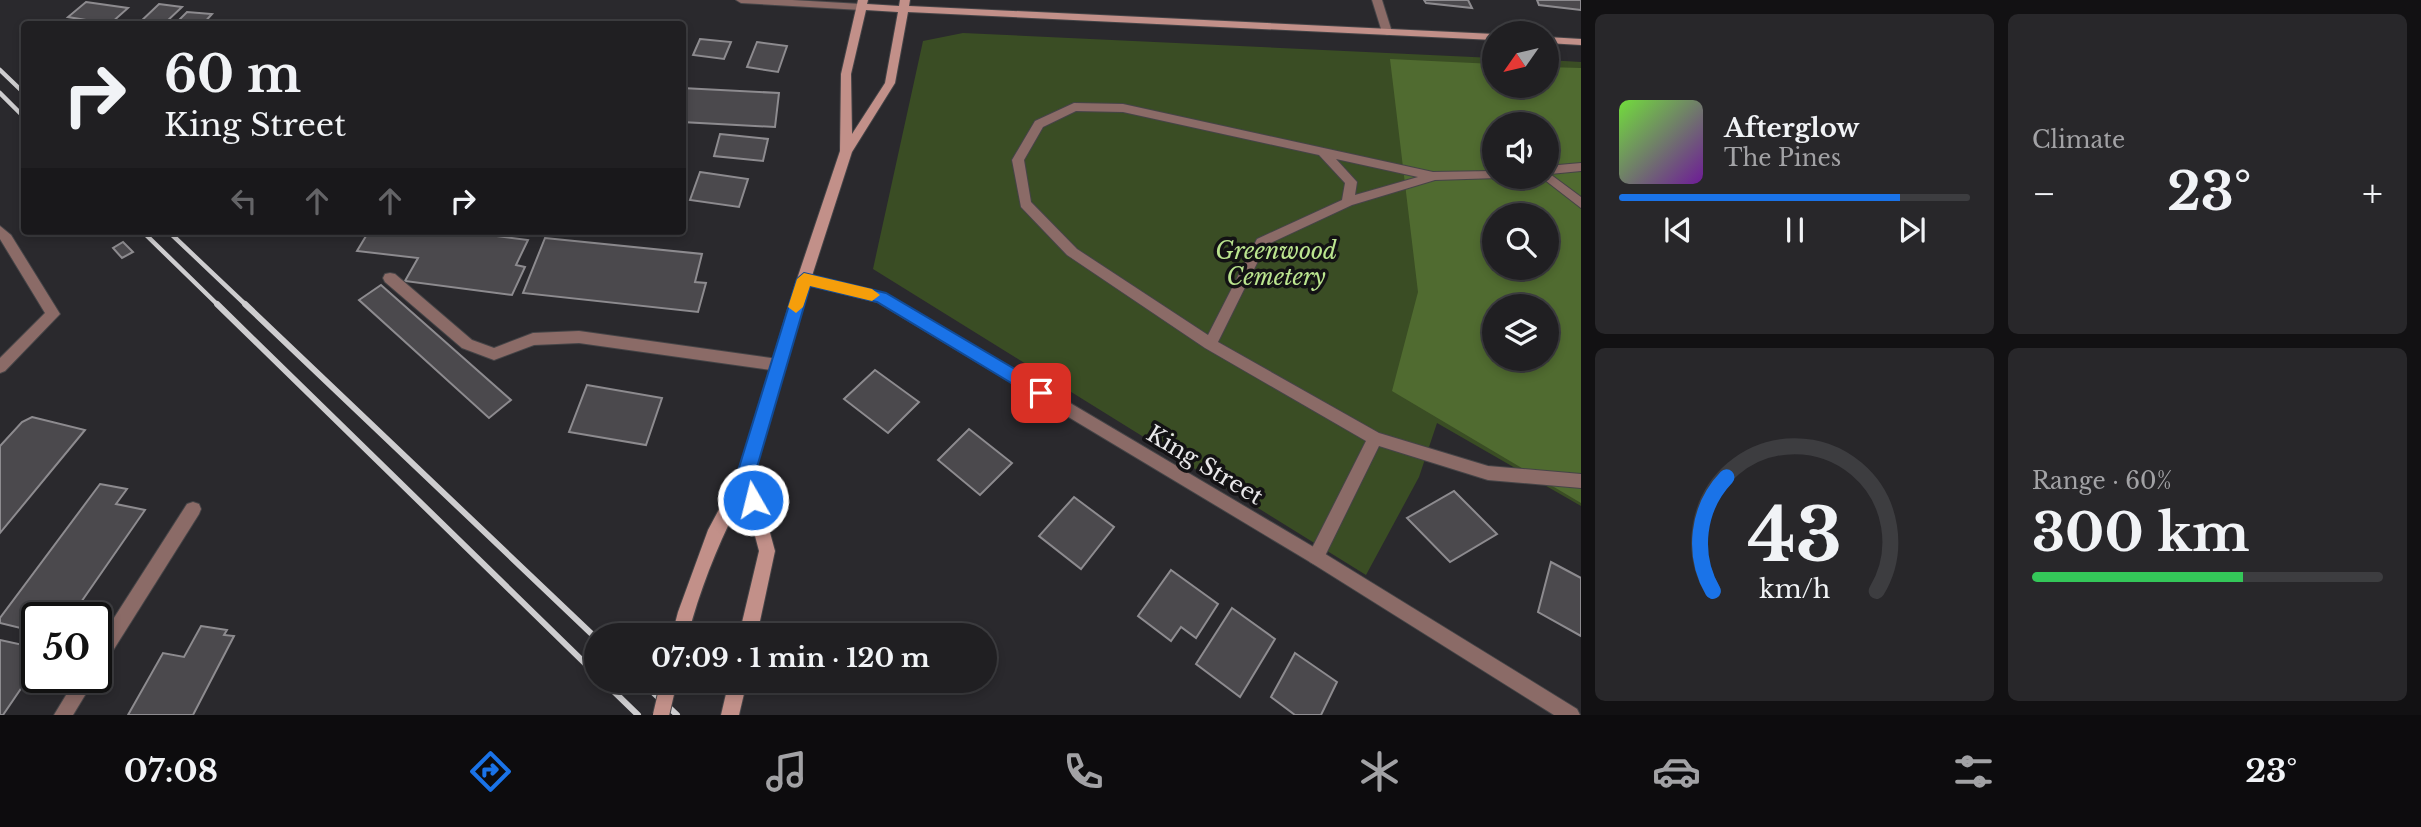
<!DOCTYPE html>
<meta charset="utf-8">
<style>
body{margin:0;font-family:"Libre Baskerville",serif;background:#28272a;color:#f1f3f6;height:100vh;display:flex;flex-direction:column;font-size:26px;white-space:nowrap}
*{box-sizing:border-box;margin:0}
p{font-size:23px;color:#a2a2a5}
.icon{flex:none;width:38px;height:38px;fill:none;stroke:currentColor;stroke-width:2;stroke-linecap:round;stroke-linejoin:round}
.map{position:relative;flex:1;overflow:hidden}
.panel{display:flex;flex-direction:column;gap:14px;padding:14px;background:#121113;width:840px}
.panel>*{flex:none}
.guide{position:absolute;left:21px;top:21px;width:665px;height:214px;border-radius:7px;box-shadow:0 4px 10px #0003,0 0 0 2px #3d3d40;background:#201f22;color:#f1f3f6;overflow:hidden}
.needle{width:46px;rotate:236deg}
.fabs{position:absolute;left:1482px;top:21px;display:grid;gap:14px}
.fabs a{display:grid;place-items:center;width:77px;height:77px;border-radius:50%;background:#201f22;box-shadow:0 4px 10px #0003,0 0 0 2px #3d3d40;font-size:35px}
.speed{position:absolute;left:21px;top:602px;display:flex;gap:14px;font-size:35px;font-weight:700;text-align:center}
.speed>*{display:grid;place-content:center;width:91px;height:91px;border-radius:50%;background:#201f22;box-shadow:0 4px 10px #0003,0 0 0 2px #3d3d40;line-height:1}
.speed .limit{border:4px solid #111;border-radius:10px;background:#fff;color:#111}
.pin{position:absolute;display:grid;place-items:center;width:60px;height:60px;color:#fff;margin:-30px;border-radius:14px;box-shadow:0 4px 10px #0006}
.me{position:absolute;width:77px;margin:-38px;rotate:352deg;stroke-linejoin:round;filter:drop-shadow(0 0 5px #0008)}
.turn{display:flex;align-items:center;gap:24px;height:147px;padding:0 28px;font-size:32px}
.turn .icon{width:91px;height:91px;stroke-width:2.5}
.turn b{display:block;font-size:49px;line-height:60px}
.lanes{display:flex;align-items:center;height:66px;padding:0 28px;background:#0003;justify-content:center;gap:35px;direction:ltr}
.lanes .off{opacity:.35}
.big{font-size:52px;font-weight:700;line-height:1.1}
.panel .card{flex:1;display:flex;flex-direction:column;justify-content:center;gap:10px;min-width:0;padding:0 24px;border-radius:10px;background:#28272a}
.panel .dial{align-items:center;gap:0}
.dial svg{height:182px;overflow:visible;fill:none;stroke:#3d3d40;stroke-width:7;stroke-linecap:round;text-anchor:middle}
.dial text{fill:#f1f3f6;stroke:none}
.song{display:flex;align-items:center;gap:21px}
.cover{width:84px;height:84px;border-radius:10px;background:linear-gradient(135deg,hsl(100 70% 55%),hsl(280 70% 35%))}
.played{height:7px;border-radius:4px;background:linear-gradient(90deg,#1a73e8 80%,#3d3d40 80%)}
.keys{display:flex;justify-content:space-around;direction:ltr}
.heat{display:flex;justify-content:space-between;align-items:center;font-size:38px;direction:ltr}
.charge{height:10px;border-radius:5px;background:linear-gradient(90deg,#34c759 60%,#3d3d40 0)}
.panel .tiles{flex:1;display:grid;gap:14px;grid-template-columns:repeat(2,1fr)}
.trip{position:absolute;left:584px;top:623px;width:413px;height:70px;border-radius:35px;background:#201f22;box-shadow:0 4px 10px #0003,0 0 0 2px #3d3d40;font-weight:700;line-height:70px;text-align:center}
.tabs{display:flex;height:112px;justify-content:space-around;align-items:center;background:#0d0c0e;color:#a2a2a5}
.tabs .icon{width:49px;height:49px}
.tabs .current{color:#1a73e8}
.tabs b{font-size:32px;color:#f1f3f6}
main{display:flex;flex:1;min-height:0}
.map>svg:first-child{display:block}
.green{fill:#3a4d24;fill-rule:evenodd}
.forest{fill:#506b30;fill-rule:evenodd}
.building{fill:#4b494d;stroke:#8d8b8f;stroke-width:2}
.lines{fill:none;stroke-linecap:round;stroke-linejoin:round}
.service-casing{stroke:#454447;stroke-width:2}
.minor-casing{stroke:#454447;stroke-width:2}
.secondary-casing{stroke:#454447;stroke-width:2}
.service{fill:#8b6b67;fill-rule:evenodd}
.minor{fill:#8b6b67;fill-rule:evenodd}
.secondary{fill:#c29089;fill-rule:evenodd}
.rail-far1{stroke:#cecdcf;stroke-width:4.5}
.rail{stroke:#cecdcf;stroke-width:6}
.secondary-bridge-casing{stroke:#454447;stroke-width:18;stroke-linecap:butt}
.secondary-bridge{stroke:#c29089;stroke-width:16}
.route{fill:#1a73e8;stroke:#114b97;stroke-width:2}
.slow{fill:#f59e0b}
.labels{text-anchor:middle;stroke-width:7;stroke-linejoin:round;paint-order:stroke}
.park-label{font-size:23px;font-style:italic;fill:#bbe58f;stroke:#131214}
.street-label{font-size:23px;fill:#e8e7e9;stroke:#131214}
</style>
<main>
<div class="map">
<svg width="1581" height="715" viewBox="0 0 1581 715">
<rect width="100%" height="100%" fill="#2a292d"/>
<!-- green -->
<path class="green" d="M963,33L1494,58V86H1547V60L1581,62V506L1437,423L1419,477L1366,575L873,269L923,41ZM1494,124H1547V177H1494ZM1494,215H1547V268H1494ZM1494,306H1547V359H1494Z"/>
<!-- forest -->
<path class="forest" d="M1390,59L1494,64V86H1547V67L1581,68V503L1392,391L1418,292ZM1494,124H1547V177H1494ZM1494,215H1547V268H1494ZM1494,306H1547V359H1494Z"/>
<!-- building -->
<g class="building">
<polygon points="1424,0 1468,0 1472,8 1426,3"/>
<polygon points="1537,0 1581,0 1581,10 1539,5"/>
<polygon points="86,2 128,8 110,24 68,17"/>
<polygon points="159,4 182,7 164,24 138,24"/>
<polygon points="187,12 212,14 203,24 175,24"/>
<polygon points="700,39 731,42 724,59 693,55"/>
<polygon points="757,42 787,46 778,72 747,67"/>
<polygon points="682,88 779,93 775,127 682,122"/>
<polygon points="720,134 768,139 763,161 714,156"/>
<polygon points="700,172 748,179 739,207 690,200"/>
<polygon points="369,231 458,231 528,240 516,265 525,267 512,295 405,281 418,258 357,251"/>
<polygon points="545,238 702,254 695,282 706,283 698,312 523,293"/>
<polygon points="123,242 133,252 122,258 113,248"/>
<polygon points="381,285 511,400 489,418 359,300"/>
<polygon points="875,370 919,402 888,433 844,399"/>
<polygon points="587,385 662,398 646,445 569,432"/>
<polygon points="32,417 85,430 0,533 0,446 22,422"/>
<polygon points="969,429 1012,463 980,495 938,460"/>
<polygon points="100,484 127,489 116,504 145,510 70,618 37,618 37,632 0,623 0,618"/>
<polygon points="1454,491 1497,534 1450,562 1407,518"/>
<polygon points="1074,497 1114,527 1081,569 1039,536"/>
<polygon points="1551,562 1581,578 1581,636 1538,612"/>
<polygon points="1171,570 1218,604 1196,638 1181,627 1171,641 1138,616"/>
<polygon points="1232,608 1275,639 1240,697 1196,664"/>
<polygon points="201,626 227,630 224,635 234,636 193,715 128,715 163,653 184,657"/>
<polygon points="0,640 37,648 37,665 3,715 0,715"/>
<polygon points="1295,653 1337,682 1321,715 1295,715 1271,697"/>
</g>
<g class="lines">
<!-- service casing -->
<g class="service-casing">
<g id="service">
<path d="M1074,103L1123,104L1433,172L1494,171V177L1498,178L1435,180L1352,205L1266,245L1218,342L1379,433L1488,466L1581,474V488L1488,480L1379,446L1322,562L1316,565L1310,562L1308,557L1310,552L1366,441L1205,348L1067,255L1021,207L1012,160L1035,121ZM1076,111L1123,112L1319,155L1345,183L1342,200L1257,239L1208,335L1077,249L1031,202L1024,160L1043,127ZM1336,159L1418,177L1355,195L1357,182Z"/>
<polygon points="1581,163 1581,171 1550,174 1581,197 1581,208 1541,177 1547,177 1547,166"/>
<polygon points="390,273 395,274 472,340 494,348 533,333 579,331 778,359 783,361 785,365 783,369 778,371 579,343 534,345 494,360 462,348 385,282 383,278 385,274"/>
</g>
</g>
<!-- minor casing -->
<g class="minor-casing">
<g id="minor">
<polygon points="736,0 792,0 861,4 866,7 861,10 741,3"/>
<polygon points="1372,0 1382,0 1392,32 1391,34 1387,35 1382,32"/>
<polygon points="0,226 11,235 60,314 5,371 0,373 0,358 45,313 0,239"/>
<polygon points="804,274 886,294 1322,552 1577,709 1580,715 1554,715 1310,562 877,302 799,283 797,279"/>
<polygon points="193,502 199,504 201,509 199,514 102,668 96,671 96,646 187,504"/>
<polygon points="77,677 96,677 73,715 54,715"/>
</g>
</g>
<!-- secondary casing -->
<g class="secondary-casing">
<g id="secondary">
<path d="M858,0H868L867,4L899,6L900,0H910L909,6L1494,34V40L908,12L895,83L852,152L811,279L754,474L775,551L757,635H739L759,551L744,494C720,539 701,586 688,635H672L678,612L708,530L739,472L797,279L840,151L841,74ZM866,10L898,12L885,83L852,134L851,74Z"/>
<polygon points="1547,37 1581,39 1581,45 1547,43"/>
<polygon points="729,681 747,681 739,715 721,715"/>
</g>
</g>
<!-- service -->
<use href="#service" class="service"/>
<!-- minor -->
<use href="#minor" class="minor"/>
<!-- secondary -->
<use href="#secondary" class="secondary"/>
<!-- rail-far1 -->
<g class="rail-far1">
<polyline points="0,70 24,93"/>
<polyline points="0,93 24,117"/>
<polyline points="142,231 219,306"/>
<polyline points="168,231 247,306"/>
</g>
<!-- rail -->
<g class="rail">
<polyline points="217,304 597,675"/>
<polyline points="245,304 597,639"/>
<polyline points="603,681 638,715"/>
<polyline points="641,681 677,715"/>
</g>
<!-- secondary-bridge casing -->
<g class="secondary-bridge-casing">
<polyline id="secondary-bridge" points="661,715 669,681"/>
</g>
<!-- secondary-bridge -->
<use href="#secondary-bridge" class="secondary-bridge"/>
</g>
<!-- route -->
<polygon class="route" points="804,273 886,293 1047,388 1050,393 1047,398 1036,398 877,302 810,286 755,474 762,500 759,506 753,508 747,506 737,474 797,279"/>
<!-- slow -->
<polygon class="slow" points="804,273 872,289 880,295 872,301 810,286 803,307 796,313 788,307 797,279"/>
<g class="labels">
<!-- park labels -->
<g class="park-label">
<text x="1276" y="259">Greenwood<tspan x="1276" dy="26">Cemetery</tspan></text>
</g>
<!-- street labels -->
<g class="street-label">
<text transform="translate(1205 465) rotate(31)" y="8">King Street</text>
</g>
</g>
</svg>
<div class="fabs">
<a><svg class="needle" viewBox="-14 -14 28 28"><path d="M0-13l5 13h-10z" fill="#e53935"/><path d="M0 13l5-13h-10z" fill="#a2a2a5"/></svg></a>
<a><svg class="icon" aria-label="sound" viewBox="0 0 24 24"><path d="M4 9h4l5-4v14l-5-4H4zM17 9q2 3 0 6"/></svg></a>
<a><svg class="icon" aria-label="search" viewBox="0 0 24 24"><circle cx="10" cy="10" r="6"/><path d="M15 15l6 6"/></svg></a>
<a><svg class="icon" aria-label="layers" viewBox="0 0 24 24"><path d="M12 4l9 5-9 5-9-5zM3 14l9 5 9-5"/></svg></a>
</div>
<div class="speed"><div class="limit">50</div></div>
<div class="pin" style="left:1041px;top:393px;background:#d93025"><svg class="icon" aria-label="arrive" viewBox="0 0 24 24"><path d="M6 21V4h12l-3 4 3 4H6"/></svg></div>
<svg class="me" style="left:753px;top:500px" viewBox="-20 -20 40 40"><circle r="17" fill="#1a73e8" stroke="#fff" stroke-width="3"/><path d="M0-11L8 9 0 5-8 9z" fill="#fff"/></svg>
<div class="trip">07:09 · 1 min · 120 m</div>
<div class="guide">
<div class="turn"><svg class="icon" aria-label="right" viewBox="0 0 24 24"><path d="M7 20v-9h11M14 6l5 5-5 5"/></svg><div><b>60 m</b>King Street</div></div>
<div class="lanes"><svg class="icon off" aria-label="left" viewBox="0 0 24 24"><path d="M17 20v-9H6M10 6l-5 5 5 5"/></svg><svg class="icon off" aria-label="ahead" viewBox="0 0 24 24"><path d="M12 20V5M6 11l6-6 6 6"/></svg><svg class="icon off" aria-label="ahead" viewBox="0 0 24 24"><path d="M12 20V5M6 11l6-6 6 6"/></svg><svg class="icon" aria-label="right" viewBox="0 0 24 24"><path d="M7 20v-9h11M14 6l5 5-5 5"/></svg></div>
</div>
</div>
<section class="panel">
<div class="tiles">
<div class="card">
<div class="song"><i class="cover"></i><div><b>Afterglow</b><p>The Pines</p></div></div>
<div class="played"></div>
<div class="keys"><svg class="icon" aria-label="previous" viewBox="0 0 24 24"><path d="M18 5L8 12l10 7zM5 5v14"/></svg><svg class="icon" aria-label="pause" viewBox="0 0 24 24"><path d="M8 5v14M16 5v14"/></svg><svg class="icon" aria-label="next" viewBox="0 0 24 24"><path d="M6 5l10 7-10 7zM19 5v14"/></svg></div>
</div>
<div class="card"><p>Climate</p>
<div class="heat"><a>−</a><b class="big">23°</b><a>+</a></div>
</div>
<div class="card dial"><svg viewBox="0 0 100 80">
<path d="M14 69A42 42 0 1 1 86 69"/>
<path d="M14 69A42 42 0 0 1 20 19" stroke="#1a73e8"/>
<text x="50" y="56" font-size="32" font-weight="700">43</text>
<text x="50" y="72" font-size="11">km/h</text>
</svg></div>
<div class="card"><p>Range · 60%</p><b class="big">300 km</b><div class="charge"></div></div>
</div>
</section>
</main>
<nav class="tabs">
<b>07:08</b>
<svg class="icon current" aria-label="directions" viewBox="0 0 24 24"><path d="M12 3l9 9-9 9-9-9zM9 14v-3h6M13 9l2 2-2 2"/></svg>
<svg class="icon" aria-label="music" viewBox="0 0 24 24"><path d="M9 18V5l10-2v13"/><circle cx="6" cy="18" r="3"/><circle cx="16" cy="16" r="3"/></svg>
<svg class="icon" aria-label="phone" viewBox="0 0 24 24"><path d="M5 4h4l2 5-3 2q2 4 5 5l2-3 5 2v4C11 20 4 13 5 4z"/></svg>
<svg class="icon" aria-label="climate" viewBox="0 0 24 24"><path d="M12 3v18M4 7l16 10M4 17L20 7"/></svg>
<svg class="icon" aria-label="car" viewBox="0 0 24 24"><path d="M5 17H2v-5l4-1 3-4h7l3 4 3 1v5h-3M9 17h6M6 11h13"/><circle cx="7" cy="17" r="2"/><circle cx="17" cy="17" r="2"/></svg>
<svg class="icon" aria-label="filters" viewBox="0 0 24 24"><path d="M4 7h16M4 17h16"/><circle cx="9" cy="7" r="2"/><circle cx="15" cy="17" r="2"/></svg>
<b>23°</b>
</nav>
